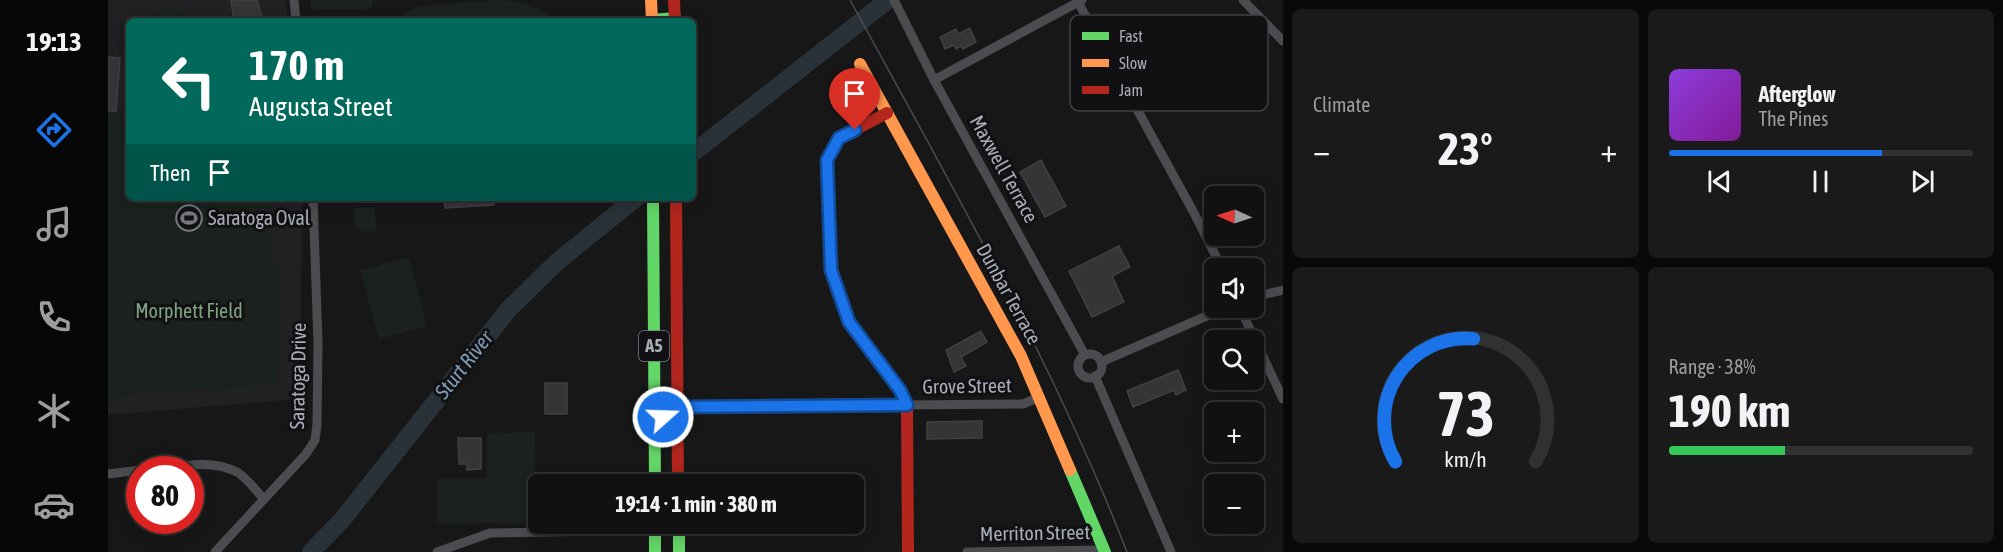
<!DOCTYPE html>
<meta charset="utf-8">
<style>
body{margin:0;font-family:"Asap Condensed",sans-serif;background:#1a1a1a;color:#f1f3f6;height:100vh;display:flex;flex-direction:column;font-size:22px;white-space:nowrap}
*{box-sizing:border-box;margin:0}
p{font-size:20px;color:#9c9d9f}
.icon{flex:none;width:33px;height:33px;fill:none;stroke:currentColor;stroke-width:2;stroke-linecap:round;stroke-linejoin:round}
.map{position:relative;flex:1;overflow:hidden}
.details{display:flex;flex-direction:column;gap:9px;padding:9px;background:#090909;width:720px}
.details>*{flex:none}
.guide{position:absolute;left:18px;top:18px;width:570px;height:183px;border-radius:9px;box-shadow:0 3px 15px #0003,0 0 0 2px #303131;background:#00695c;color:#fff;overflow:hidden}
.needle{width:39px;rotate:273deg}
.buttons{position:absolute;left:1096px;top:186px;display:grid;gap:12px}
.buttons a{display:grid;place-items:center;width:60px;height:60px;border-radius:9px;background:#111;box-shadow:0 3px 15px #0003,0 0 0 2px #303131;font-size:30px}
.speed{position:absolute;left:18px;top:456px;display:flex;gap:12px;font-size:30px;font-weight:700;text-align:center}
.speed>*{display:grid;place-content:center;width:78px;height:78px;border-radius:50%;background:#111;box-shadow:0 3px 15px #0003,0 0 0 2px #303131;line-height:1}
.speed .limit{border:9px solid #d22;background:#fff;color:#111}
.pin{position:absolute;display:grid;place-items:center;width:51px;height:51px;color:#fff;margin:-62px -26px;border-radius:50% 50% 50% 0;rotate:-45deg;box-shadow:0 0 6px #0007}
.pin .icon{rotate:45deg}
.me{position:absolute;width:66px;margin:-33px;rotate:70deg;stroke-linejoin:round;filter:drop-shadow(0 0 4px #0008)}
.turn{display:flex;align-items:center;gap:21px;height:126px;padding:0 24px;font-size:27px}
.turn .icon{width:78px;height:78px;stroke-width:2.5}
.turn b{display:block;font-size:42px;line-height:51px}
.then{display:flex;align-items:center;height:57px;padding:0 24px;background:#0003;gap:12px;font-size:22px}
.big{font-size:45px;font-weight:700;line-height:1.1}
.details .tile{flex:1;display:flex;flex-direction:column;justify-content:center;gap:9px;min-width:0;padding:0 21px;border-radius:9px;background:#1a1a1a}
.details .dial{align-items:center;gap:0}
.dial svg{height:156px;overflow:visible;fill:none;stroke:#303131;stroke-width:7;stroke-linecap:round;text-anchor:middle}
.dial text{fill:#f1f3f6;stroke:none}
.song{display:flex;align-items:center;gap:18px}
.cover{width:72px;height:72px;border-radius:9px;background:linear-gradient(135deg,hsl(270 70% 55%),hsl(290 70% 35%))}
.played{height:6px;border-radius:3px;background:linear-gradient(90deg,#1a73e8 70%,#303131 70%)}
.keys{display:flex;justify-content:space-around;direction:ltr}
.heat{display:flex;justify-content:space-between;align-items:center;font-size:33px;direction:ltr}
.charge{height:9px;border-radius:4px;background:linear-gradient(90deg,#34c759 38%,#303131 0)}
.details .tiles{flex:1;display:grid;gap:9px;grid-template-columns:repeat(2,1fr)}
.trip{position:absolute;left:420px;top:474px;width:336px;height:60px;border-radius:9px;background:#111;box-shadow:0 3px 15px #0003,0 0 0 2px #303131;font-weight:700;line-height:60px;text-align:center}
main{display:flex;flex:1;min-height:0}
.tabs{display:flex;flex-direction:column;width:108px;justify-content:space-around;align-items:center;background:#070707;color:#9c9d9f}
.tabs .icon{width:42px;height:42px}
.tabs .selected{color:#1a73e8}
.tabs b{font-size:27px;color:#f1f3f6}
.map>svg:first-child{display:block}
.built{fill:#212124}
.green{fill:#1b211c}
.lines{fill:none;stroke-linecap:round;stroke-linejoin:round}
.river{stroke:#2a3239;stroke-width:18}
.building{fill:#343537;stroke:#3f4043;stroke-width:1.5}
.street{stroke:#4b4c50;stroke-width:9}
.fast{stroke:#63d668;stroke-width:12}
.slow{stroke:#ff974d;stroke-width:12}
.jam{stroke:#b3261e;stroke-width:12}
.tram{stroke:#4b4c4f;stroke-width:1.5}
.route-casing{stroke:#114b97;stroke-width:15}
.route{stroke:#1a73e8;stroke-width:10}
.labels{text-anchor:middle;stroke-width:6;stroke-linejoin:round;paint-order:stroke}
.shield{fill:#111113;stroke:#7b7e86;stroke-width:1.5}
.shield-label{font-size:18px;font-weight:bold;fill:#a8adb8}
.street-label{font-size:20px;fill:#a8adb8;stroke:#111113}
.poi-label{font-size:20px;fill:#a8adb8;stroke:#111113;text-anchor:start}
.park-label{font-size:20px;fill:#7fa381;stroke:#111113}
.water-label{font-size:21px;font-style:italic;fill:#7f9bb3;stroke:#111113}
.key{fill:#111113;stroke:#3e4045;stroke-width:1.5}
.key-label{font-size:16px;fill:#a8adb8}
</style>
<main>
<nav class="tabs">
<b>19:13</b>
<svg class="icon selected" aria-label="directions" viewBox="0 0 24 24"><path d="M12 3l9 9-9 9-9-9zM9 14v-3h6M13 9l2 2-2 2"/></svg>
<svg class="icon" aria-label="music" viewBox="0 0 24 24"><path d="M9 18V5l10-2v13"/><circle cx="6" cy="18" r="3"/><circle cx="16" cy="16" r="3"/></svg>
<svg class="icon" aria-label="phone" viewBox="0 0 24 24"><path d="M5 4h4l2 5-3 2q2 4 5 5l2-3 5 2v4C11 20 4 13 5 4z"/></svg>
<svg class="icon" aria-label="climate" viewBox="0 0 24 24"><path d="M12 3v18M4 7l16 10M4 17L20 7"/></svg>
<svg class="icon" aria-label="car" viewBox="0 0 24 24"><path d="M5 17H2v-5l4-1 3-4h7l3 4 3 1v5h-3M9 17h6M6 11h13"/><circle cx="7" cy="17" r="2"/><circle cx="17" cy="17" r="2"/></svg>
</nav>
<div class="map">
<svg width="1175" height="552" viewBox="0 0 1175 552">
<rect width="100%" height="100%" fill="#171717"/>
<!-- built -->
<polygon class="built" points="0,0 177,0 180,21 21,21 21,198 194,198 192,394 179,400 0,415"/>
<!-- green -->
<g class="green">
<polygon points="202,0 269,0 269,1 264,1 264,9 203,10"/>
<path d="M391,0C410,0 434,6 448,21H281L311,6Z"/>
<polygon points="66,5 82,21 21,21 21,198 162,198 164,267 175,267 170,384 0,397 0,114 14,114 18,55 10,54 13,21 29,20"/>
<polygon points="267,207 268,231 255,232 248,228 246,208"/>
<polygon points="301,257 319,326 271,339 252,270"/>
<polygon points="427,432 428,523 330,524 330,479 379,478 379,433"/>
</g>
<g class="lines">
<!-- river -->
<g class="river">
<polyline points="585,153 780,0"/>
<polyline points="203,552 234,520 400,310 449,262 528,198"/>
</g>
</g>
<!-- building -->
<g class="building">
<polygon points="123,0 149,0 155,21 126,21"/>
<polygon points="862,28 868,42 855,49 853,46 848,49 846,45 837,49 832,37 848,29 850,34"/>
<polygon points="0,57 12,58 8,111 0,111"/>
<polygon points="933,160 958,206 937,217 912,172"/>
<polygon points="336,198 385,198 386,205 337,208"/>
<polygon points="1011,246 1022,267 1004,276 1016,302 984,317 961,271"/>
<polygon points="873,331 879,342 853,357 858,366 846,372 838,350"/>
<polygon points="1070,370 1078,390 1068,395 1066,390 1025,407 1019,391"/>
<rect x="437" y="383" width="22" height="31"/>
<polygon points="874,421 874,438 819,439 819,422"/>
<polygon points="350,438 373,438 373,469 359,470 359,464 351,464"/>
</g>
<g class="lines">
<!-- street -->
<g class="street">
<polyline points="186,0 188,21"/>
<polyline points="786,0 826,80 977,355"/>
<polyline points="1135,0 1175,41"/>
<polyline points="970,2 1086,213 1114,268"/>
<polyline points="826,80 974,0"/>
<polyline points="1146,297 1175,290"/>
<polyline points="1132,308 1175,399"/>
<circle cx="982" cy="366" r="12"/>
<polyline points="993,362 1117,308"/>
<polyline points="987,376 1063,552"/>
<polyline points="570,407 915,404 932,397"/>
<path d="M40,470C68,467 102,458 129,472C139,478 148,491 156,499"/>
<polyline points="0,474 32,470"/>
<polyline points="107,552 198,454 207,440 209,424 210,343 205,198"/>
<polyline points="329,552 382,533 547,530"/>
<polyline points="859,552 996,550"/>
</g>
<!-- fast -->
<g class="fast">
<polyline points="544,20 567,18"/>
<polyline points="545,198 547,484"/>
<polyline points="962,470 997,552"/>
<polyline points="547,524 547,552"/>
<polyline points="571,524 571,552"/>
</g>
<!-- slow -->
<g class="slow">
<polyline points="543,0 544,21"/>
<polyline points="752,64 913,356 962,470"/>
</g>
<!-- jam -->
<g class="jam">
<polyline points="566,0 567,21"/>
<polyline points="779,113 731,138 719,160 723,270 741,322 792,391 799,405 800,552"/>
<polyline points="568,198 570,484"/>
</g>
<!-- tram -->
<path class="tram" d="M742,0C841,181 944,359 1019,552"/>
</g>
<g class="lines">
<!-- route casing -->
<g class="route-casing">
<polyline id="route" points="555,417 570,407 799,405 792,390 741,322 723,270 719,160 731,138 747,130"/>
</g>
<!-- route -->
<use href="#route" class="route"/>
</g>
<!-- icons -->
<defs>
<g id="stadium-ring" transform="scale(1.35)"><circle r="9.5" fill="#111113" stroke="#757880" stroke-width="1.5"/><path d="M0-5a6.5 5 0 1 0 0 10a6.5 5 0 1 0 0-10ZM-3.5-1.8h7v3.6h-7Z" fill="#757880"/></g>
</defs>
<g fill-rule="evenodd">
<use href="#stadium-ring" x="81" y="218"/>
</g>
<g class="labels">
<!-- shield labels -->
<rect class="shield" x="531" y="331" width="30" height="30" rx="4.5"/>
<g class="shield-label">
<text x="546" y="352">A5</text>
</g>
<!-- street labels -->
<g class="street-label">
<text transform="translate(896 169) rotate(61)" y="7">Maxwell Terrace</text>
<text transform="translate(901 294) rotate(61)" y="7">Dunbar Terrace</text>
<text transform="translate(190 376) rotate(-89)" y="7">Saratoga Drive</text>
<text transform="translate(859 386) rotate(-1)" y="7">Grove Street</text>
<text transform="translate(927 533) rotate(-1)" y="7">Merriton Street</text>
</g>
<!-- poi labels -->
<g class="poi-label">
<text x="100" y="225">Saratoga Oval</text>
</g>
<!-- park labels -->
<g class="park-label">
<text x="81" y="318">Morphett Field</text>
</g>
<!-- water labels -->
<g class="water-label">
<text transform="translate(356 365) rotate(-52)" y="7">Sturt River</text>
</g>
</g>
<!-- legend -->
<rect x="962" y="15" width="198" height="96" rx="9" class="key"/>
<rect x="974" y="32" width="27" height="8" fill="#63d668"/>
<rect x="974" y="59" width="27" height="8" fill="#ff974d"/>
<rect x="974" y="86" width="27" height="8" fill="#b3261e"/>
<g class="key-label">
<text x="1011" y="42">Fast</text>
<text x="1011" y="69">Slow</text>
<text x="1011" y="96">Jam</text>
</g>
</svg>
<div class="buttons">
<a><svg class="needle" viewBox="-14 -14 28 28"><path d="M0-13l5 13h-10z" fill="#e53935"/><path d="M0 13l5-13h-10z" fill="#9c9d9f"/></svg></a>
<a><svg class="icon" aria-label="sound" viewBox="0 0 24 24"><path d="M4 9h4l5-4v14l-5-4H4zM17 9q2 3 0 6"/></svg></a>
<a><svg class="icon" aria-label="search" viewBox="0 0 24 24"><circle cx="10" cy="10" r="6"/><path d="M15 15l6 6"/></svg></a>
<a>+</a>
<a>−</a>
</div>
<div class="speed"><div class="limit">80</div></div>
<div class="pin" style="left:747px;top:130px;background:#d93025"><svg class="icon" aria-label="arrive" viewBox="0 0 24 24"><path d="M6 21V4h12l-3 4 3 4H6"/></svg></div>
<svg class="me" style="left:555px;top:417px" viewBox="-20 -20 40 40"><circle r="17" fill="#1a73e8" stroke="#fff" stroke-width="3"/><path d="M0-11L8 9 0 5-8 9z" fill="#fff"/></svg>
<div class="trip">19:14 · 1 min · 380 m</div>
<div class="guide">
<div class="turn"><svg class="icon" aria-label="left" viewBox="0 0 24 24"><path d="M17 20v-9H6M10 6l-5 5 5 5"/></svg><div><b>170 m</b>Augusta Street</div></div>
<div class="then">Then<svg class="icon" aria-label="arrive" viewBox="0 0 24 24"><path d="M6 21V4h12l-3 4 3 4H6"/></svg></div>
</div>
</div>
<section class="details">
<div class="tiles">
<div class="tile"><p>Climate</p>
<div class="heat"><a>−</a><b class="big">23°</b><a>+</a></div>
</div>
<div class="tile">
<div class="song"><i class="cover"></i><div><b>Afterglow</b><p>The Pines</p></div></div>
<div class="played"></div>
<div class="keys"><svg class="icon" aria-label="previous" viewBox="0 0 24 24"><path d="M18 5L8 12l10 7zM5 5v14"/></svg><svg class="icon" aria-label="pause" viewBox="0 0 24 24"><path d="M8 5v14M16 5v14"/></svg><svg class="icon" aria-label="next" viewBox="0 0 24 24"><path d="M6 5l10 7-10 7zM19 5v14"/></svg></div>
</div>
<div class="tile dial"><svg viewBox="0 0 100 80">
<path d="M14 69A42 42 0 1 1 86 69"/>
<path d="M14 69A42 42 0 0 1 54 6" stroke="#1a73e8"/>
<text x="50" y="56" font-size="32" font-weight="700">73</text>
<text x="50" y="72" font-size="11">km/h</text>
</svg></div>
<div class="tile"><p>Range · 38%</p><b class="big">190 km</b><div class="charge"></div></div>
</div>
</section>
</main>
